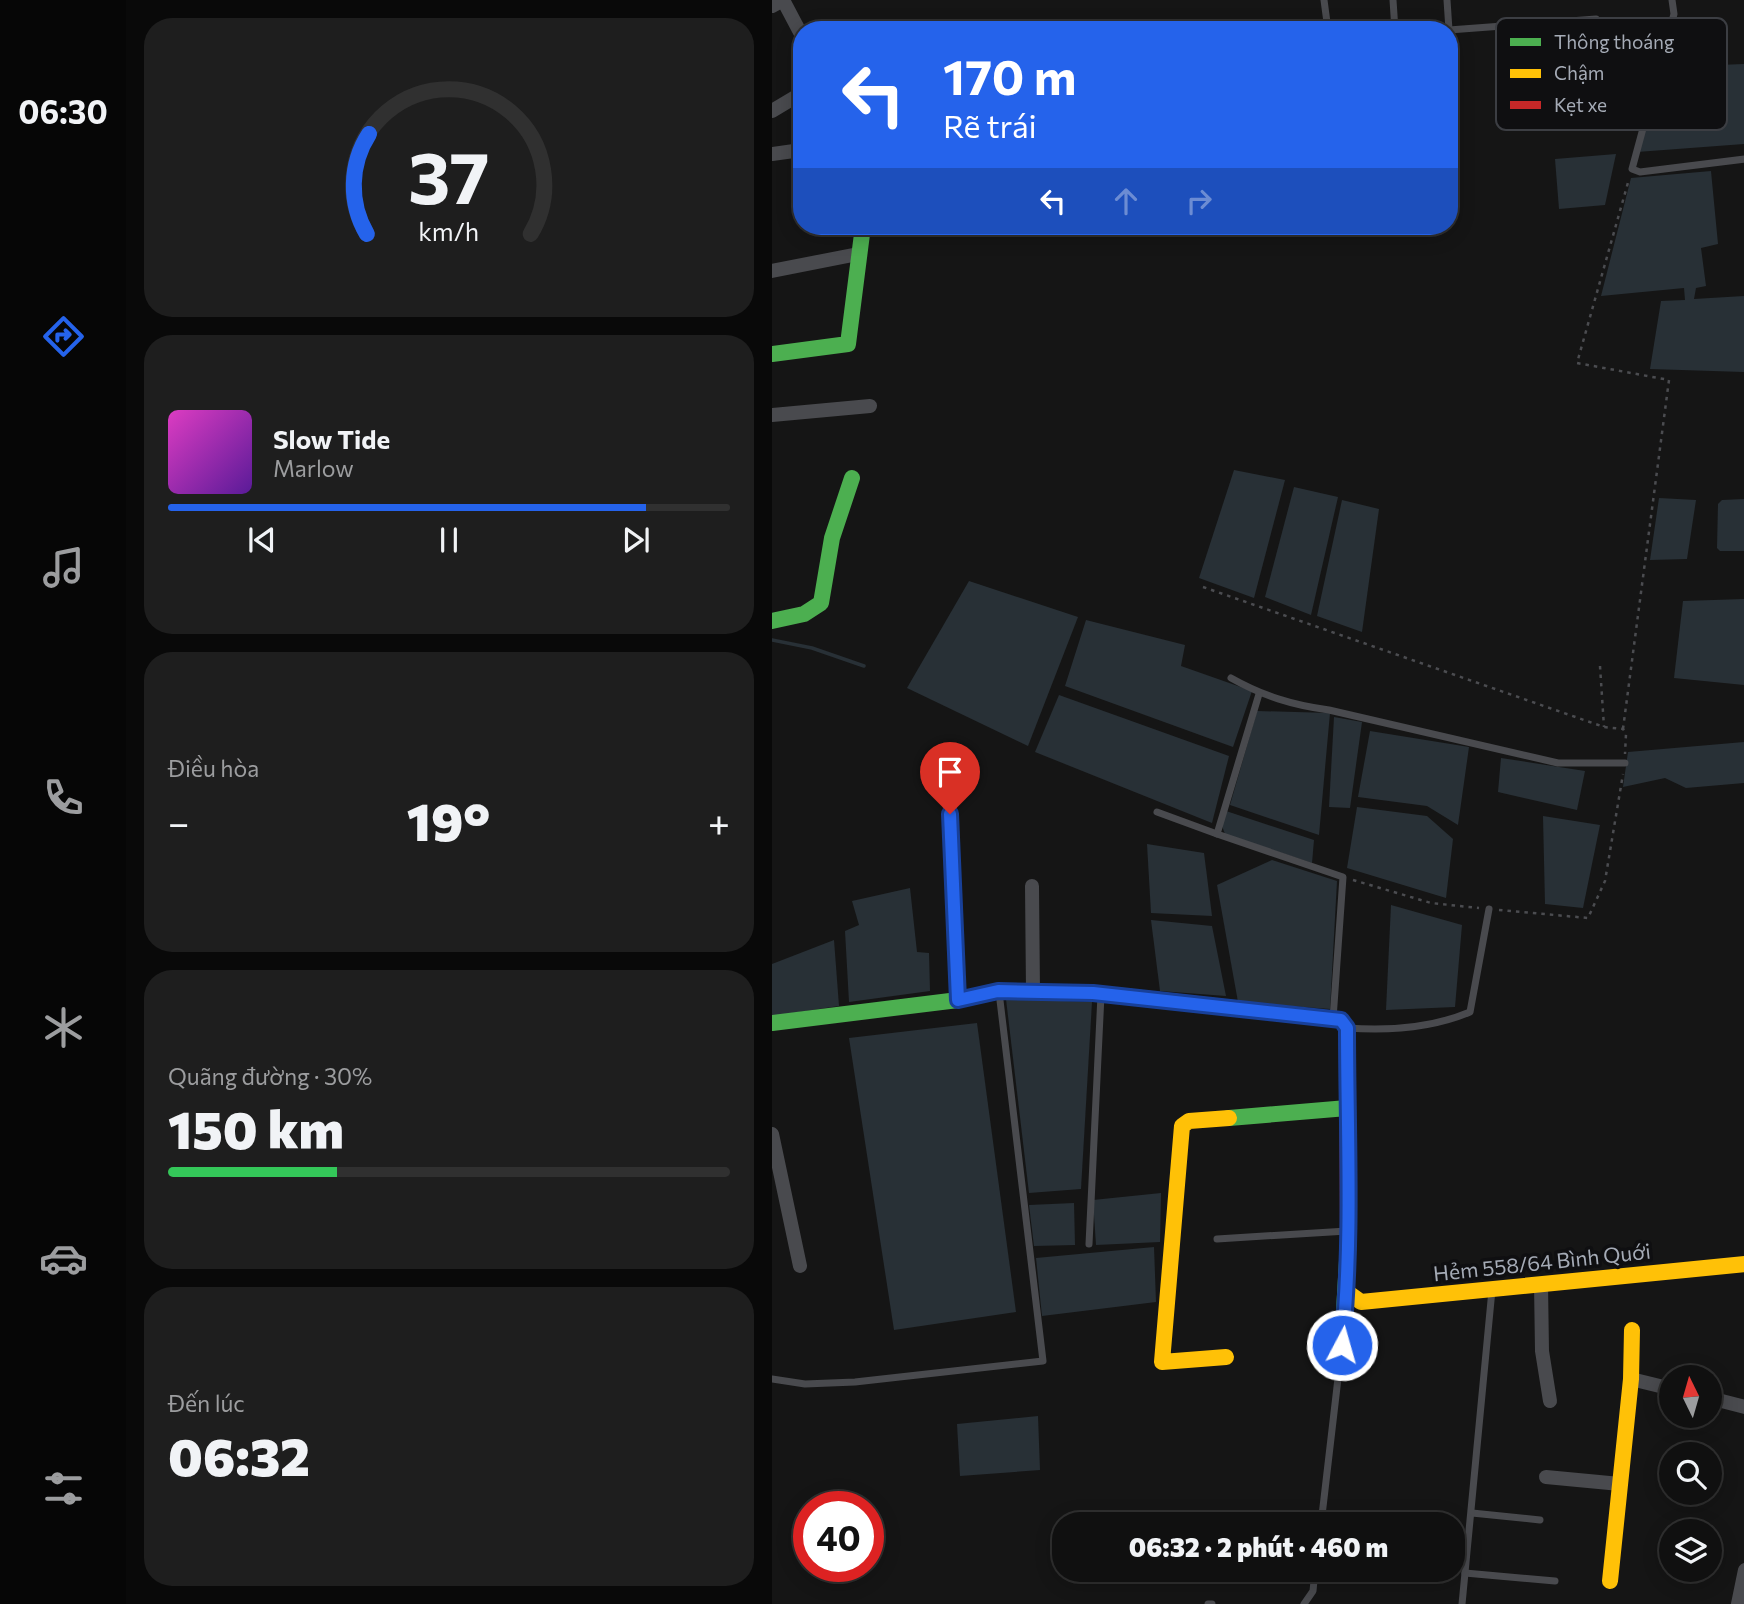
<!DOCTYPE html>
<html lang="vi">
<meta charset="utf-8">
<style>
body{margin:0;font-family:Commissioner,sans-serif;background:#1e1e1e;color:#f1f3f6;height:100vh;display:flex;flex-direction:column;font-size:26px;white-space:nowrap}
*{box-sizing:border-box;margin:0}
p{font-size:23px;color:#9c9d9f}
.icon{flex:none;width:38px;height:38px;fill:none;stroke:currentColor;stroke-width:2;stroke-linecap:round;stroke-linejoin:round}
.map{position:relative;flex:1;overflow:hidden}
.sheet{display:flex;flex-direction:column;gap:18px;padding:18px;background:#090909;width:646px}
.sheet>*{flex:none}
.banner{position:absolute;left:21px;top:21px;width:665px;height:214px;border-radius:28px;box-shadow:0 4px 18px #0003,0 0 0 2px #303030;background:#2563eb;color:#fff;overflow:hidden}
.needle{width:46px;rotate:355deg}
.buttons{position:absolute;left:887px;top:1365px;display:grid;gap:14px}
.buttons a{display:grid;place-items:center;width:63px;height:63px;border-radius:50%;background:#101010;box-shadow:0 4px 18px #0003,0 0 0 2px #303030;font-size:35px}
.speed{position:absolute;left:21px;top:1491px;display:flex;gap:14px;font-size:35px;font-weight:700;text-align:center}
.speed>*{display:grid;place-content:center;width:91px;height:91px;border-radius:50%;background:#101010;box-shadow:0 4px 18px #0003,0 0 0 2px #303030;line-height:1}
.speed .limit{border:10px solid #d22;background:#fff;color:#111}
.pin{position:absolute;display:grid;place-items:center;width:60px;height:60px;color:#fff;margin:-72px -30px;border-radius:50% 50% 50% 0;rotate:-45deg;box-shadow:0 0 7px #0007}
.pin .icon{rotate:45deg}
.me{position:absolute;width:77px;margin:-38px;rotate:6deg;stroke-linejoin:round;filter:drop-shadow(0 0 5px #0008)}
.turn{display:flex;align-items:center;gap:24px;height:147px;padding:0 35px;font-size:32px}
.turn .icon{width:91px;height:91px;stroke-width:2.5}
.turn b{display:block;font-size:49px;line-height:60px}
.lanes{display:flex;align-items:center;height:66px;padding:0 35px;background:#0003;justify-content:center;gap:35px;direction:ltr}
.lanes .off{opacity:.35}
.big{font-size:52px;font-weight:800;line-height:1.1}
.sheet .widget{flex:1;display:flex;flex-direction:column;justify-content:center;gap:10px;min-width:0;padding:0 24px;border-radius:28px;background:#1e1e1e}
.sheet .dial{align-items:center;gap:0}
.dial svg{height:182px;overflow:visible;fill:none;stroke:#303030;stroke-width:7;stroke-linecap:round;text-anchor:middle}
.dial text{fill:#f1f3f6;stroke:none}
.song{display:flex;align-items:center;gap:21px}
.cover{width:84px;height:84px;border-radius:10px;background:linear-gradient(135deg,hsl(310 70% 55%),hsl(270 70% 35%))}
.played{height:7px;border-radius:4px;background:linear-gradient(90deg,#2563eb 85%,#303030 85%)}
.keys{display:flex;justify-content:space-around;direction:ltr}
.heat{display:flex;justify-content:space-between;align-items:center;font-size:38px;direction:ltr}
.charge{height:10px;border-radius:5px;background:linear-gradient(90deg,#34c759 30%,#303030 0)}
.trip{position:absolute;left:280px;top:1512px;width:413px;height:70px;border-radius:28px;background:#101010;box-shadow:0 4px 18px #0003,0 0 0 2px #303030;font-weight:800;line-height:70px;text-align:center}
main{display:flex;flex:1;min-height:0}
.tab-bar{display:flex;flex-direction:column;width:126px;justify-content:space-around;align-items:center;background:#060606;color:#9c9d9f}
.tab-bar .icon{width:49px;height:49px}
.tab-bar .active{color:#2563eb}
.tab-bar b{font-size:32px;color:#f1f3f6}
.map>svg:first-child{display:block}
.water{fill:#283036}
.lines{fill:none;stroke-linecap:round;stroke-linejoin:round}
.stream{stroke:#283036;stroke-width:3.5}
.path{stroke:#4b4c50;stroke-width:2.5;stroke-dasharray:3.5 5;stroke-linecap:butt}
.lane{stroke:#494a4e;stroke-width:7}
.street{stroke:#494a4e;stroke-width:14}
.fast{stroke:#4caf50;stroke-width:16}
.slow{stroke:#ffc107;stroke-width:16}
.jam{stroke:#c62828;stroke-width:16}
.route-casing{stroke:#184099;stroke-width:18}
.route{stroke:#2563eb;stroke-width:12}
.labels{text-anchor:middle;stroke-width:7;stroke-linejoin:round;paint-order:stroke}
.street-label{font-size:21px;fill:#a5abb6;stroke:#0f0f11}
.key{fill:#0f0f11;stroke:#3c3e43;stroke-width:2}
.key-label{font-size:19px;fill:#a5abb6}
</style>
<main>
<nav class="tab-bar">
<b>06:30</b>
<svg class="icon active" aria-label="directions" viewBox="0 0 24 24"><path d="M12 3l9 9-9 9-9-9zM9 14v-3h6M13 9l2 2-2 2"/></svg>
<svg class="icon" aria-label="music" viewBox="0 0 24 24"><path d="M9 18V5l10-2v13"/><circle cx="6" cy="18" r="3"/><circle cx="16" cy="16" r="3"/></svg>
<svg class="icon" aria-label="phone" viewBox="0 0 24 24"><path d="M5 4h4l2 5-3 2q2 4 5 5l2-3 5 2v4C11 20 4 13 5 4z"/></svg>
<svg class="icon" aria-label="climate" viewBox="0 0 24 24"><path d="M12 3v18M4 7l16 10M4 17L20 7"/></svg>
<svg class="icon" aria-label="car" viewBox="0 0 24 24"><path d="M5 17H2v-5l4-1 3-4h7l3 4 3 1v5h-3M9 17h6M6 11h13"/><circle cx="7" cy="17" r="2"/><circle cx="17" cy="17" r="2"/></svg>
<svg class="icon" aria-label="filters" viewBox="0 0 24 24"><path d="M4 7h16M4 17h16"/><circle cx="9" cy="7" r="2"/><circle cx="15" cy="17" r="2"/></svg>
</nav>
<section class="sheet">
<div class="widget dial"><svg viewBox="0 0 100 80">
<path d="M14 69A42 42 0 1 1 86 69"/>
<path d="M14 69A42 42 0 0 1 15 25" stroke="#2563eb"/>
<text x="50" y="56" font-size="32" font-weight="700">37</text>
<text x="50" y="72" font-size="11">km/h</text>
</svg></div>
<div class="widget">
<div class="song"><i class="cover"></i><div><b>Slow Tide</b><p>Marlow</p></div></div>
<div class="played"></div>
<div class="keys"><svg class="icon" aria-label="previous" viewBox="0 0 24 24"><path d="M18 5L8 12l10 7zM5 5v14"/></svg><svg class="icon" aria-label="pause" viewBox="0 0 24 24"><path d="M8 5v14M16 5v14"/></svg><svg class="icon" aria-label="next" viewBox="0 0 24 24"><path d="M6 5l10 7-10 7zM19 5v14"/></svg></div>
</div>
<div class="widget"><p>Điều hòa</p>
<div class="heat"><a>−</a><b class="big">19°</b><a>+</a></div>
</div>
<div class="widget"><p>Quãng đường · 30%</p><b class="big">150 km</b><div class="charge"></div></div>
<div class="widget"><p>Đến lúc</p><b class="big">06:32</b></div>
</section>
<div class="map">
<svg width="973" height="1604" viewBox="0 0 973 1604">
<rect width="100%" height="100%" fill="#151515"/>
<!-- water -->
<g class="water">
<polygon points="972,64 972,144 865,152 895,67"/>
<polygon points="844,154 833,205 787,209 783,159"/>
<polygon points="939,171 946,244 929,248 934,286 924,288 922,299 972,296 972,372 878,369 889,301 913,300 912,288 829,296 859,178"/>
<polygon points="462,470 513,480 482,598 427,578"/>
<polygon points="522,487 566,497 539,615 493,597"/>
<polygon points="887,498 924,500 915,559 878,560"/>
<polygon points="972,499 972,551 948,551 945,548 946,504 950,500"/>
<polygon points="570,500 607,509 590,632 545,616"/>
<polygon points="197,581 306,617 256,746 135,688"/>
<polygon points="972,599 972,685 902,678 911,601"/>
<polygon points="314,620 413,645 409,666 480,691 461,747 293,686"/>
<polygon points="287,695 457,756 440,823 263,752"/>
<polygon points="485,711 558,713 547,835 458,805"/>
<polygon points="562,717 590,722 578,808 557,807"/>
<polygon points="598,731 697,747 686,825 655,806 586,797"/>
<polygon points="972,742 972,783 914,788 893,778 851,787 856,752"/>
<polygon points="729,758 813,771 805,810 726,792"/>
<polygon points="585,807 655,816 681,839 674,898 575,868"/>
<polygon points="454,811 542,840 540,863 453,834 450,826"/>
<polygon points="771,816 828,825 811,908 773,904"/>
<polygon points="375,844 432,853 440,916 379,913"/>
<polygon points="500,860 565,881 558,1009 466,1002 445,885"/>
<polygon points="138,888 145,952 157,953 158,991 77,1002 73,931 87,925 80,901"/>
<polygon points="619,905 690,925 683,1007 614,1010"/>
<polygon points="379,920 440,926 454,996 388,991"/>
<polygon points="62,940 67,1006 0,1016 0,964"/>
<polygon points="234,999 320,1002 309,1189 257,1193"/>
<polygon points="205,1023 244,1312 122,1330 77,1038"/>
<polygon points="389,1193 388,1242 324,1245 321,1200"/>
<polygon points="302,1203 303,1245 262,1246 257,1205"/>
<polygon points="382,1247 384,1302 270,1316 264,1258"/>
<polygon points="266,1416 268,1470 188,1476 185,1424"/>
</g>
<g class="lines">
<!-- stream -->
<polyline class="stream" points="0,640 40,648 92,666"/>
<!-- path -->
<g class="path">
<polyline points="431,587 832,727 851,729 854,734 853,754"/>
<polyline points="828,666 832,727"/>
<polyline points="851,729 897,380 805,363 857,179"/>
<polyline points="581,880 659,903 707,908"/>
<polyline points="727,910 816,918 833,881 851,774"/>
</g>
<!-- lane -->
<g class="lane">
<polyline points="552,0 556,30"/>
<polyline points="621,0 623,30"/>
<polyline points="675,0 677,30"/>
<polyline points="900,0 902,14 860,169 868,172 973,159"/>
<polyline points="677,30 824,19"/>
<path d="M459,678C491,696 520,705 557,710L786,763H853"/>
<polyline points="487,694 445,834 571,877 561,1019"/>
<polyline points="385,812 445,834"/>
<path d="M575,1028C616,1031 660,1028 698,1012L717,909"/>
<polyline points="445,1239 575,1231"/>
<polyline points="317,1244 329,995"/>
<polyline points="0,1379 33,1384 83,1382 271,1361 227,992"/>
<polyline points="700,1513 768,1520"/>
<polyline points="549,1524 570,1344"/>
<polyline points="693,1573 783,1581"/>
<polyline points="436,1604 440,1604"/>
<polyline points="532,1604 541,1591 543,1570"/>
<polyline points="690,1604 720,1290"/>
</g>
<!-- street -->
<g class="street">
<polyline points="0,6 11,0 30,36"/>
<polyline points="0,111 30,93"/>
<polyline points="0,154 29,150"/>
<polyline points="0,271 86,254"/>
<polyline points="0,415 98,406"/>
<polyline points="177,788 186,1000"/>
<polyline points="260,886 261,992"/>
<polyline points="0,1134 28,1266"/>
<polyline points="769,1284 770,1351 778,1401"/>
<polyline points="859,1379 900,1389"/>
<polyline points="938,1398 973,1407"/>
<polyline points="774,1477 848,1484"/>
<polyline points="966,1604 973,1570"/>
</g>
<!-- fast -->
<g class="fast">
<polyline points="0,354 76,344 91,226"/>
<polyline points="0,621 32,614 49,603 60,538 80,478"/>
<polyline points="0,1023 186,1000 226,991 321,993 370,998"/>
<polyline points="457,1118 575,1108"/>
<polyline points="570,1344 576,1244"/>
</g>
<!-- slow -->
<g class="slow">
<polyline points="575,1292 589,1302 973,1264"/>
<polyline points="454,1357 390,1362 410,1126 417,1121 457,1118"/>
<polyline points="838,1581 859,1379 860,1330"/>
</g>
<!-- jam -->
<polyline class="jam" points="370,998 569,1020 575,1028 576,1244"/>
</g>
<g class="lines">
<!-- route casing -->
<g class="route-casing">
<path id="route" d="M178,814L186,1000L226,991L321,993L569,1020L575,1028C575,1133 581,1240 570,1345"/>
</g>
<!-- route -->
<use href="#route" class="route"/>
</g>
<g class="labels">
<!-- street labels -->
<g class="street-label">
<text transform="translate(770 1263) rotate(-6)" y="7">Hẻm 558/64 Bình Quới</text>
</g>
</g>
<!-- legend -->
<rect x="724" y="18" width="231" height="112" rx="10" class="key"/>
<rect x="738" y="38" width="31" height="8" fill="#4caf50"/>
<rect x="738" y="69" width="31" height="9" fill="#ffc107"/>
<rect x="738" y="101" width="31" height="8" fill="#c62828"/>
<g class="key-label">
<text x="782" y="49">Thông thoáng</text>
<text x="782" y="80">Chậm</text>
<text x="782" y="112">Kẹt xe</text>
</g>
</svg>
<div class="buttons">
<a><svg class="needle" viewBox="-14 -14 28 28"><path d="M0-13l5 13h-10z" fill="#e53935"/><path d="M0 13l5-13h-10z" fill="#9c9d9f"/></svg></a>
<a><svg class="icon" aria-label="search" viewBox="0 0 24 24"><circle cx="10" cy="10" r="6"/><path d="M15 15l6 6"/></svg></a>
<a><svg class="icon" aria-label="layers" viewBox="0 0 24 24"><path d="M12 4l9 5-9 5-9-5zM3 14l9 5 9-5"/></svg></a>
</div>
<div class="speed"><div class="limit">40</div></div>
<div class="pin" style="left:178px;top:814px;background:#d93025"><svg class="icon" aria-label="arrive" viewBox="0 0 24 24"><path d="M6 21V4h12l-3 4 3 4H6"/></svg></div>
<svg class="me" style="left:570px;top:1345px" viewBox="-20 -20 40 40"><circle r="17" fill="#2563eb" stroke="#fff" stroke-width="3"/><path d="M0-11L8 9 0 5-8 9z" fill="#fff"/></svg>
<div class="trip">06:32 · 2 phút · 460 m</div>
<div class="banner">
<div class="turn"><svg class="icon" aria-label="left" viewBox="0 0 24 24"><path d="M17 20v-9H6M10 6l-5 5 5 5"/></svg><div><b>170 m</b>Rẽ trái</div></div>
<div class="lanes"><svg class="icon" aria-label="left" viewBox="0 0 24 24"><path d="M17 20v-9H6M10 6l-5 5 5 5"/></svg><svg class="icon off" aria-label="ahead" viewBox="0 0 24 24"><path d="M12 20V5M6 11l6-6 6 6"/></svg><svg class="icon off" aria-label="right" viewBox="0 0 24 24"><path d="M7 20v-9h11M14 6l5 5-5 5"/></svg></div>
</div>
</div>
</main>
